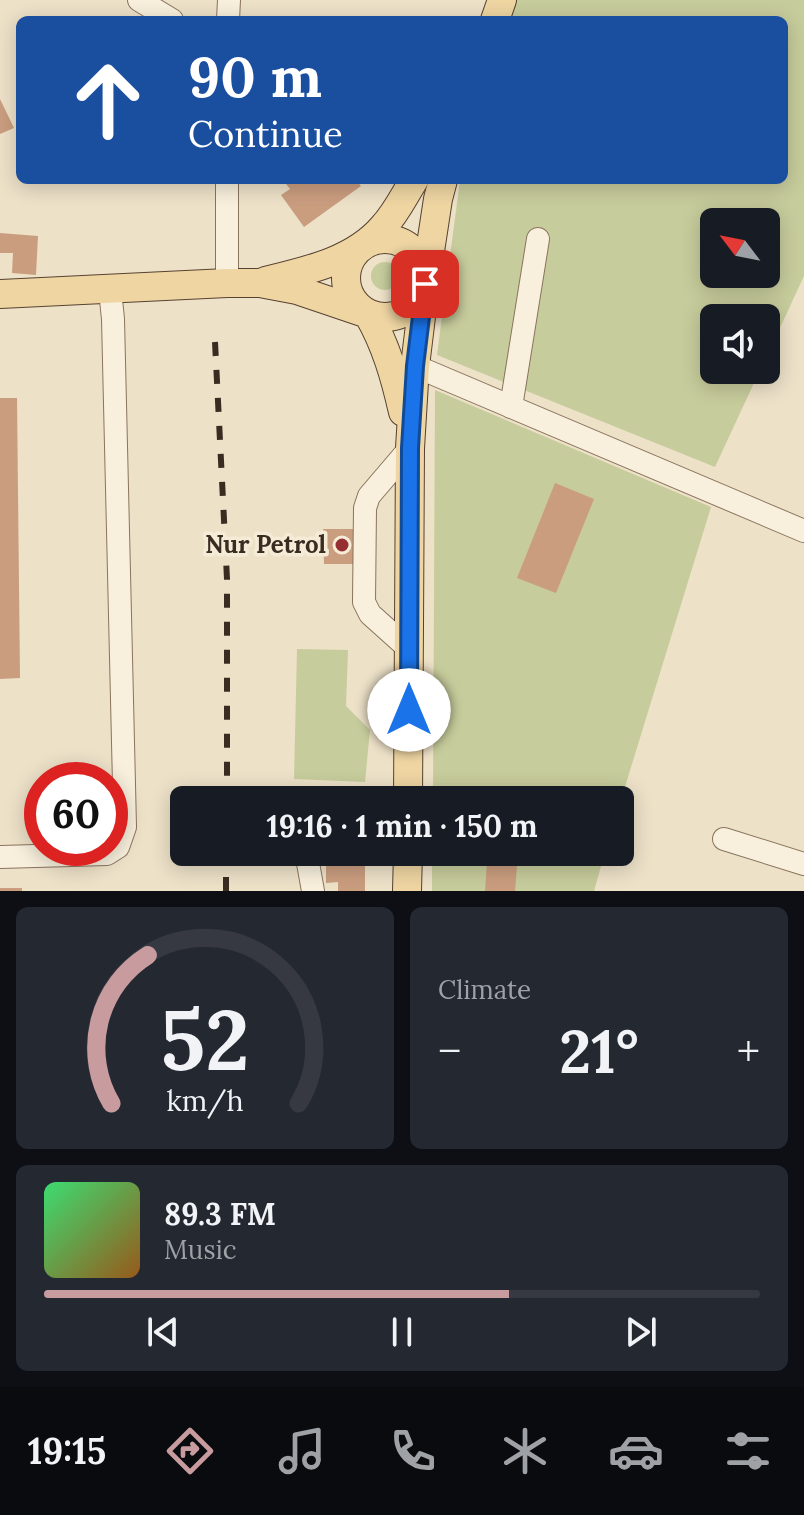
<!DOCTYPE html>
<meta charset="utf-8">
<style>
body{margin:0;font-family:Lora,serif;background:#242831;color:#f1f3f6;height:100vh;display:flex;flex-direction:column;font-size:30px;white-space:nowrap}
*{box-sizing:border-box;margin:0}
p{font-size:26px;color:#9ea1a6}
.icon{flex:none;width:44px;height:44px;fill:none;stroke:currentColor;stroke-width:2;stroke-linecap:round;stroke-linejoin:round}
.map{position:relative;height:891px;overflow:hidden}
.details{display:flex;flex-direction:column;gap:16px;padding:16px;background:#0d0f14;flex:1}
.details>*{flex:none}
.top-card{position:absolute;left:16px;top:16px;width:772px;height:168px;border-radius:12px;box-shadow:0 4px 20px #0003;background:#1a4fa0;color:#fff;overflow:hidden}
.needle{width:52px;rotate:302deg}
.fabs{position:absolute;left:700px;top:208px;display:grid;gap:16px}
.fabs a{display:grid;place-items:center;width:80px;height:80px;border-radius:12px;background:#171b24;box-shadow:0 4px 20px #0003;font-size:40px}
.speed{position:absolute;left:24px;top:762px;display:flex;gap:16px;font-size:40px;font-weight:700;text-align:center}
.speed>*{display:grid;place-content:center;width:104px;height:104px;border-radius:50%;background:#171b24;box-shadow:0 4px 20px #0003;line-height:1}
.speed .limit{border:12px solid #d22;background:#fff;color:#111}
.pin{position:absolute;display:grid;place-items:center;width:68px;height:68px;color:#fff;margin:-34px;border-radius:16px;box-shadow:0 4px 12px #0006}
.me{position:absolute;width:88px;margin:-44px;rotate:0deg;stroke-linejoin:round;filter:drop-shadow(0 0 6px #0008)}
.turn{display:flex;align-items:center;gap:28px;height:168px;padding:0 40px;font-size:36px}
.turn .icon{width:104px;height:104px;stroke-width:2.5}
.turn b{display:block;font-size:56px;line-height:68px}
.big{font-size:60px;font-weight:700;line-height:1.1}
.details .widget{flex:1;display:flex;flex-direction:column;justify-content:center;gap:12px;min-width:0;padding:0 28px;border-radius:12px;background:#242831}
.details .dial{align-items:center;gap:0}
.dial svg{height:208px;overflow:visible;fill:none;stroke:#363941;stroke-width:7;stroke-linecap:round;text-anchor:middle}
.dial text{fill:#f1f3f6;stroke:none}
.song{display:flex;align-items:center;gap:24px}
.cover{width:96px;height:96px;border-radius:12px;background:linear-gradient(135deg,hsl(140 70% 55%),hsl(30 70% 35%))}
.played{height:8px;border-radius:4px;background:linear-gradient(90deg,#c89b9e 65%,#363941 65%)}
.keys{display:flex;justify-content:space-around;direction:ltr}
.heat{display:flex;justify-content:space-between;align-items:center;font-size:44px;direction:ltr}
.details .tiles{flex:1;display:grid;gap:16px;grid-template-columns:1fr 1fr}
.widget:last-child{grid-column:span 2}
.trip{position:absolute;left:170px;top:786px;width:464px;height:80px;border-radius:12px;background:#171b24;box-shadow:0 4px 20px #0003;font-weight:700;line-height:80px;text-align:center}
.dock{display:flex;height:128px;justify-content:space-around;align-items:center;background:#090b0e;color:#9ea1a6}
.dock .icon{width:56px;height:56px}
.dock .selected{color:#c89b9e}
.dock b{font-size:36px;color:#f1f3f6}
.map>svg:first-child{display:block}
.green{fill:#c7cc9c;fill-rule:evenodd}
.building{fill:#ca9d7f}
.lines{fill:none;stroke-linecap:round;stroke-linejoin:round}
.minor-casing{stroke:#89745e;stroke-width:24}
.major-casing{stroke:#574231;stroke-width:30}
.minor{stroke:#f8efdc;stroke-width:22}
.major{stroke:#eed5a2;stroke-width:28}
.rail{stroke:#3a2c21;stroke-width:6;stroke-dasharray:14 14;stroke-linecap:butt}
.route-casing{stroke:#114b97;stroke-width:20}
.route{stroke:#1a73e8;stroke-width:14}
.poi-dot{fill:#962f32;stroke:#f5ecd8;stroke-width:3}
.labels{text-anchor:middle;stroke-width:7;stroke-linejoin:round;paint-order:stroke}
.poi-label{font-size:24px;font-weight:bold;fill:#3a2c21;stroke:#f5ecd8;text-anchor:end}
</style>
<div class="map">
<svg width="804" height="891" viewBox="0 0 804 891">
<rect width="100%" height="100%" fill="#ede1c8"/>
<!-- green -->
<g class="green">
<path d="M511,0H804V276L766,358V318H714V370H760L715,467L437,355L460,180H784V20H504ZM714,222H766V274H714Z"/>
<circle cx="385" cy="276" r="14"/>
<polygon points="435,390 711,507 620,803 620,800 433,800"/>
<polygon points="297,649 348,650 346,706 370,730 365,782 294,779"/>
<polygon points="432,852 605,852 594,891 432,891"/>
</g>
<!-- building -->
<g class="building">
<polygon points="0,99 14,128 0,134"/>
<polygon points="283,180 356,180 361,186 304,227 281,195 290,189"/>
<polygon points="0,233 38,236 36,275 12,273 13,253 0,253"/>
<polygon points="0,398 17,398 20,678 0,679"/>
<polygon points="555,483 594,499 556,593 517,578"/>
<polygon points="323,529 354,529 354,564 324,564"/>
<rect x="326" y="790" width="40" height="10"/>
<polygon points="326,852 365,852 365,891 338,891 338,882 326,883"/>
<polygon points="487,863 517,865 515,891 485,891"/>
<rect x="0" y="888" width="22" height="3"/>
</g>
<g class="lines">
<!-- minor casing -->
<g class="minor-casing">
<g id="minor">
<polyline points="139,0 172,20"/>
<polyline points="228,20 229,0"/>
<polyline points="227,180 227,283"/>
<polyline points="415,366 804,531"/>
<polyline points="511,407 538,239"/>
<polyline points="409,649 370,614 364,602 365,508 369,496 410,448"/>
<polyline points="724,839 804,864"/>
<polyline points="306,852 313,891"/>
<polyline points="0,857 107,854 118,847 125,827 113,319 110,290"/>
</g>
</g>
<!-- major casing -->
<g class="major-casing">
<g id="major">
<polyline points="495,20 502,0"/>
<circle cx="385" cy="278" r="39"/>
<path d="M265,281C306,271 354,261 383,227C396,213 404,196 414,180"/>
<path d="M0,294L227,283H260L297,290L368,314C386,345 395,377 403,412"/>
<polyline points="408,800 410,448 415,366 425,284 438,199 443,180"/>
<polyline points="407,891 408,852"/>
</g>
</g>
<!-- minor -->
<use href="#minor" class="minor"/>
<!-- major -->
<use href="#major" class="major"/>
<!-- rail -->
<g class="rail">
<polyline points="215,342 227,579 227,800"/>
<polyline points="226,891 226,852"/>
</g>
</g>
<g class="lines">
<!-- route casing -->
<g class="route-casing">
<polyline id="route" points="409,710 410,448 415,366 425,284"/>
</g>
<!-- route -->
<use href="#route" class="route"/>
</g>
<!-- markers -->
<circle class="poi-dot" cx="342" cy="545" r="8"/>
<g class="labels">
<!-- poi labels -->
<g class="poi-label">
<text x="326" y="553">Nur Petrol</text>
</g>
</g>
</svg>
<div class="fabs">
<a><svg class="needle" viewBox="-14 -14 28 28"><path d="M0-13l5 13h-10z" fill="#e53935"/><path d="M0 13l5-13h-10z" fill="#9ea1a6"/></svg></a>
<a><svg class="icon" aria-label="sound" viewBox="0 0 24 24"><path d="M4 9h4l5-4v14l-5-4H4zM17 9q2 3 0 6"/></svg></a>
</div>
<div class="speed"><div class="limit">60</div></div>
<div class="pin" style="left:425px;top:284px;background:#d93025"><svg class="icon" aria-label="arrive" viewBox="0 0 24 24"><path d="M6 21V4h12l-3 4 3 4H6"/></svg></div>
<svg class="me" style="left:409px;top:710px" viewBox="-20 -20 40 40"><circle r="19" fill="#fff"/><path d="M0-13L10 11 0 6-10 11z" fill="#1a73e8"/></svg>
<div class="trip">19:16 · 1 min · 150 m</div>
<div class="top-card">
<div class="turn"><svg class="icon" aria-label="ahead" viewBox="0 0 24 24"><path d="M12 20V5M6 11l6-6 6 6"/></svg><div><b>90 m</b>Continue</div></div>
</div>
</div>
<section class="details">
<div class="tiles">
<div class="widget dial"><svg viewBox="0 0 100 80">
<path d="M14 69A42 42 0 1 1 86 69"/>
<path d="M14 69A42 42 0 0 1 28 12" stroke="#c89b9e"/>
<text x="50" y="56" font-size="32" font-weight="700">52</text>
<text x="50" y="72" font-size="11">km/h</text>
</svg></div>
<div class="widget"><p>Climate</p>
<div class="heat"><a>−</a><b class="big">21°</b><a>+</a></div>
</div>
<div class="widget">
<div class="song"><i class="cover"></i><div><b>89.3 FM</b><p>Music</p></div></div>
<div class="played"></div>
<div class="keys"><svg class="icon" aria-label="previous" viewBox="0 0 24 24"><path d="M18 5L8 12l10 7zM5 5v14"/></svg><svg class="icon" aria-label="pause" viewBox="0 0 24 24"><path d="M8 5v14M16 5v14"/></svg><svg class="icon" aria-label="next" viewBox="0 0 24 24"><path d="M6 5l10 7-10 7zM19 5v14"/></svg></div>
</div>
</div>
</section>
<nav class="dock">
<b>19:15</b>
<svg class="icon selected" aria-label="directions" viewBox="0 0 24 24"><path d="M12 3l9 9-9 9-9-9zM9 14v-3h6M13 9l2 2-2 2"/></svg>
<svg class="icon" aria-label="music" viewBox="0 0 24 24"><path d="M9 18V5l10-2v13"/><circle cx="6" cy="18" r="3"/><circle cx="16" cy="16" r="3"/></svg>
<svg class="icon" aria-label="phone" viewBox="0 0 24 24"><path d="M5 4h4l2 5-3 2q2 4 5 5l2-3 5 2v4C11 20 4 13 5 4z"/></svg>
<svg class="icon" aria-label="climate" viewBox="0 0 24 24"><path d="M12 3v18M4 7l16 10M4 17L20 7"/></svg>
<svg class="icon" aria-label="car" viewBox="0 0 24 24"><path d="M5 17H2v-5l4-1 3-4h7l3 4 3 1v5h-3M9 17h6M6 11h13"/><circle cx="7" cy="17" r="2"/><circle cx="17" cy="17" r="2"/></svg>
<svg class="icon" aria-label="filters" viewBox="0 0 24 24"><path d="M4 7h16M4 17h16"/><circle cx="9" cy="7" r="2"/><circle cx="15" cy="17" r="2"/></svg>
</nav>
